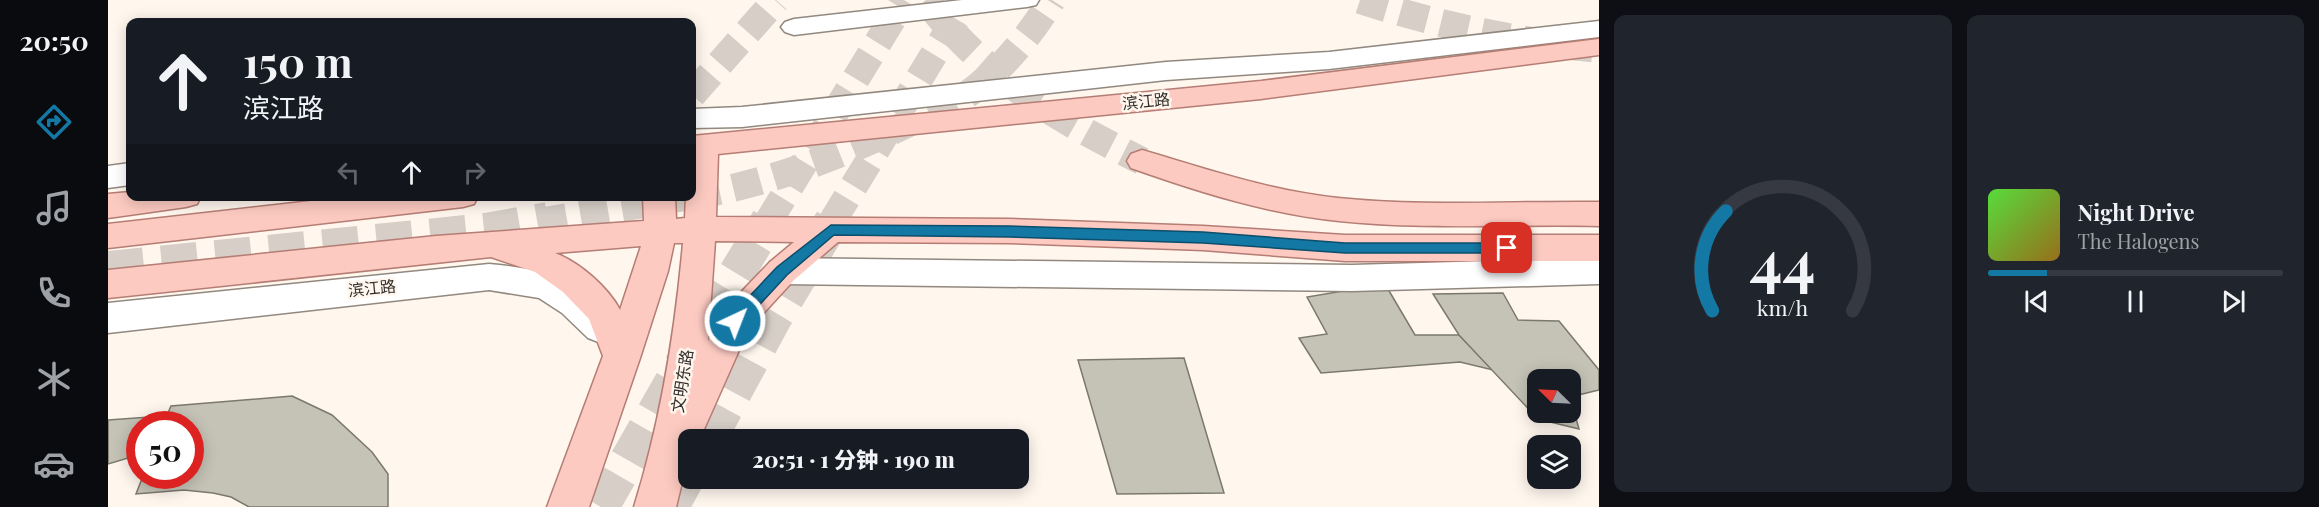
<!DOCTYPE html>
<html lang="zh">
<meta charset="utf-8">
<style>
body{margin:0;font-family:"Playfair Display","Noto Sans SC",serif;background:#20242c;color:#f1f3f6;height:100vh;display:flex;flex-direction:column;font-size:22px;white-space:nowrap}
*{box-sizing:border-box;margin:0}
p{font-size:20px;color:#9ea1a6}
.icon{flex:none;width:33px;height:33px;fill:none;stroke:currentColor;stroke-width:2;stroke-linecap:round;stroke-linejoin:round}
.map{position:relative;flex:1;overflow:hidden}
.panel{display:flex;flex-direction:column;gap:15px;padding:15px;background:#0d0f14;width:720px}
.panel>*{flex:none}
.top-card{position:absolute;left:18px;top:18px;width:570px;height:183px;border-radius:12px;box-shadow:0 3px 15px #0003;background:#171b24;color:#f1f3f6;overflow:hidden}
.needle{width:39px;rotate:294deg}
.fabs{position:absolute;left:1419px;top:369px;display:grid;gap:12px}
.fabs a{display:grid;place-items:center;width:54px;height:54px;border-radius:12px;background:#171b24;box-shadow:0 3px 15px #0003;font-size:30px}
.speed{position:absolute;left:18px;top:411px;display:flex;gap:12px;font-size:30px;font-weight:700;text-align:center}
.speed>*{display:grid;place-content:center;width:78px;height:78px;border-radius:50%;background:#171b24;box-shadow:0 3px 15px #0003;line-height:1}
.speed .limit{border:9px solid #d22;background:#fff;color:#111}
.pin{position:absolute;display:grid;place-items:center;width:51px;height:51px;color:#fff;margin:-26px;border-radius:12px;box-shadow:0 3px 9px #0006}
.me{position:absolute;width:66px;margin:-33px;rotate:43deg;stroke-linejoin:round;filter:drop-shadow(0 0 4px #0008)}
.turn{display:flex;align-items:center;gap:21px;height:126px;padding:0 18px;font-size:27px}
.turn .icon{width:78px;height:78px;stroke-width:2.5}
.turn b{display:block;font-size:42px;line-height:51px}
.lanes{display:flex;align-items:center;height:57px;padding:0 18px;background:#0003;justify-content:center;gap:30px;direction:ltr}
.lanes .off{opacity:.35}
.panel .card{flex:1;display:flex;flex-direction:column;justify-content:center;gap:9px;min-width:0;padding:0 21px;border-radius:12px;background:#20242c}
.panel .dial{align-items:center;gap:0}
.dial svg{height:156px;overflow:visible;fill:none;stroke:#363941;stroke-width:7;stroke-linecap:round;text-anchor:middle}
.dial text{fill:#f1f3f6;stroke:none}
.song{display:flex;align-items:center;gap:18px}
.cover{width:72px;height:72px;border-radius:9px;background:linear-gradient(135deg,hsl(110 70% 55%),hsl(40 70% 35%))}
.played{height:6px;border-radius:3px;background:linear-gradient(90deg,#1378a4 20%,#363941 20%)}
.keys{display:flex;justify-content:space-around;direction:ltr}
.panel .tiles{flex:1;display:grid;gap:15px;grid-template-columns:repeat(2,1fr)}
.trip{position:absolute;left:570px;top:429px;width:351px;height:60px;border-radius:12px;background:#171b24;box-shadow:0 3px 15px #0003;font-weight:800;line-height:60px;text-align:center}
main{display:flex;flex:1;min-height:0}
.tab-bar{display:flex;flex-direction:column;width:108px;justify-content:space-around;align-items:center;background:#090b0e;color:#9ea1a6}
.tab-bar .icon{width:42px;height:42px}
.tab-bar .current{color:#1378a4}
.tab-bar b{font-size:27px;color:#f1f3f6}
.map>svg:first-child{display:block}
.building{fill:#c5c3b6;stroke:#7b796d;stroke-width:1.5}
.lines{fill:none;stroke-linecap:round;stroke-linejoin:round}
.major-tunnel-far1{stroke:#d6cec7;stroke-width:28;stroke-dasharray:28 14;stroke-linecap:butt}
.major-tunnel{stroke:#d6cec7;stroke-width:36;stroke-dasharray:36 18;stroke-linecap:butt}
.minor-casing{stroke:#91887f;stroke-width:3}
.major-casing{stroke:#b57d73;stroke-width:3}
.minor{fill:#fff;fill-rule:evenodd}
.major{fill:#fccac1;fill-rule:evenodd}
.route{fill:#1378a4;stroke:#0c4e6b;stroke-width:1.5}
.labels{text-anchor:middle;stroke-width:5;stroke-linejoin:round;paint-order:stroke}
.street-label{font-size:16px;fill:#34302d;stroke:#fff6ee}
</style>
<main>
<nav class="tab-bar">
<b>20:50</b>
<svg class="icon current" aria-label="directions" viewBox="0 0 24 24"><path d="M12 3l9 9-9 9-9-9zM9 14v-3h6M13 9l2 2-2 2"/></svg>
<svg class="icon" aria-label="music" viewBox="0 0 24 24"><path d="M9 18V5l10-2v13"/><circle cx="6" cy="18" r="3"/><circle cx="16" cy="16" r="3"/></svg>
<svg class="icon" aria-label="phone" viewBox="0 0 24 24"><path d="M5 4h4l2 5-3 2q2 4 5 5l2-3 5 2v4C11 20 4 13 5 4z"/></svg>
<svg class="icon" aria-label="climate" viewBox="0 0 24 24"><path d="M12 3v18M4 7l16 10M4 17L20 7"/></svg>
<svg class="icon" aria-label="car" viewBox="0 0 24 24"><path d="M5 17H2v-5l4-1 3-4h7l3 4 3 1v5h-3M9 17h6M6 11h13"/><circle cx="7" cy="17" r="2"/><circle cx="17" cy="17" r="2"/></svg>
</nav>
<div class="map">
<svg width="1491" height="507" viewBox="0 0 1491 507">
<rect width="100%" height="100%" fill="#fff6ee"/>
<!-- building -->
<g class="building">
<polygon points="1277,284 1307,335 1351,335 1385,370 1352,362 1213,373 1191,338 1219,334 1199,297"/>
<polygon points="1395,293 1410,320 1451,321 1491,370 1491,390 1462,397 1462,380 1430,380 1430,412 1462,412 1462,397 1471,429 1430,419 1351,335 1325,294"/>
<polygon points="1076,358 1116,493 1009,494 970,360"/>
<polygon points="184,396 224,415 264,452 280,474 280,507 141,507 123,497 105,493 76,490 28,494 35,476 82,476 82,424 55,424 63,406"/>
<polygon points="41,417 38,424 32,424 32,443 27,456 0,464 0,420"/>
</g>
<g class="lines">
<!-- major-tunnel-far1 -->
<g class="major-tunnel-far1">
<path d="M818,0C877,78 948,118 1034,161"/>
<path d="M1252,0C1330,25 1409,42 1491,49"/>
<polyline points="584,95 668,0"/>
<path d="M584,196C659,184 732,156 801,123C817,116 836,110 851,100C890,75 920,38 944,0"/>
<polyline points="431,222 582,196"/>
<polyline points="660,222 796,0"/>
<polyline points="724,222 859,0"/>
</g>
<!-- major-tunnel -->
<g class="major-tunnel">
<polyline points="0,269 378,231 440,220"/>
<polyline points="600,440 666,318 725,220"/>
<polyline points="493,507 597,325 661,220"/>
<polyline points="563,507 580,475"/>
</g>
<!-- minor casing -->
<g class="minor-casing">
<g id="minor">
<polygon points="854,0 931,0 928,5 919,7 686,35 677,32 673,27 677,22 686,19"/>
<polygon points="1491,21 1491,37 1221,69 1058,80 634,127 584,128 584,109 634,107 1058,62 1221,52"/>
<polygon points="22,163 22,185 0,188 0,166"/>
<polygon points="674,258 1244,265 1491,258 1491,284 1244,291 674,284 662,280 657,271 662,262"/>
<path d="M381,264C429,268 487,280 511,328L506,338L493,343L480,338L454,313L431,298L381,290L0,333V303Z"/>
</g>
</g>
<!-- major casing -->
<g class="major-casing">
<g id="major">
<path d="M1491,39V55L1153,99L610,154L608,217L901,219L1095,226L1237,235H1491V261H1237L1095,250L901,243L730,242L686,280L640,330L593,436L580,440V458L568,507H526C553,420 567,333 575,243H566L560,271L532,358L481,507H439L495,356L481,319L455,292L427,272L383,257L0,298V270L328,236L536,221L535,196H567L568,219L577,218L578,196H584V136L1153,81ZM607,241L686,242L662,262L615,311L600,341ZM533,246L512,310C500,287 471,262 447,253Z"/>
<path d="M1034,150C1099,169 1162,191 1230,198C1316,207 1404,201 1491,202V226C1405,224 1317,230 1231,221C1160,214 1091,192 1023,168L1019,161L1023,154Z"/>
<polygon points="22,192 22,196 93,196 89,204 78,207 0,218 0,194"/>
<polygon points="247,196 370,196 366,204 355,207 0,248 0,224"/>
</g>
</g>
<!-- minor -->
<use href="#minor" class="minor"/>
<!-- major -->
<use href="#major" class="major"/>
</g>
<!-- route -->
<polygon class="route" points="723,225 901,226 1095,232 1237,243 1399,243 1406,248 1399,253 1237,253 1095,243 901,237 726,235 679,275 632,326 622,326 620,321 622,317 669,267"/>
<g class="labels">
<!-- street labels -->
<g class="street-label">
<text transform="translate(1038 101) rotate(-6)" y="6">滨江路</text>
<text transform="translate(264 288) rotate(-6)" y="6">滨江路</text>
<text transform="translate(574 381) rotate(-81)" y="6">文明东路</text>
</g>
</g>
</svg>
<div class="fabs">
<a><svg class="needle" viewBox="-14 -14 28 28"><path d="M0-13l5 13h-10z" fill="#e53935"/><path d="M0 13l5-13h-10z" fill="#9ea1a6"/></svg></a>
<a><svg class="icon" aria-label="layers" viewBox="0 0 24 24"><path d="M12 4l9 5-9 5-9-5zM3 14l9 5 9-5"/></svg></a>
</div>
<div class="speed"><div class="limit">50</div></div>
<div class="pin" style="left:1399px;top:248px;background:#d93025"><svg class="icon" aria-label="arrive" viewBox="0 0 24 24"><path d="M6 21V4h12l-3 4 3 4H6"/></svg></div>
<svg class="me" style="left:627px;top:321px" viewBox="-20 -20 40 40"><circle r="17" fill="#1378a4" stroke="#fff" stroke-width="3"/><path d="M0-11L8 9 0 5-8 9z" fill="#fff"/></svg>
<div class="trip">20:51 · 1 分钟 · 190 m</div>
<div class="top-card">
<div class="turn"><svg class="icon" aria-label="ahead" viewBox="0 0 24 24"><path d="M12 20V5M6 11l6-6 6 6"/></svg><div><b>150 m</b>滨江路</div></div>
<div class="lanes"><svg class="icon off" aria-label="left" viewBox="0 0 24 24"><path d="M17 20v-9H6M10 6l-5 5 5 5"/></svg><svg class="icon" aria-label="ahead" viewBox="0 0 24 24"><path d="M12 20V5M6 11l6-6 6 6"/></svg><svg class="icon off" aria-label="right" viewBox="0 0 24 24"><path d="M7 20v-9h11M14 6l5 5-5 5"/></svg></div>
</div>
</div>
<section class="panel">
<div class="tiles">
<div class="card dial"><svg viewBox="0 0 100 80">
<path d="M14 69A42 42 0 1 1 86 69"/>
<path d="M14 69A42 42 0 0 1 21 18" stroke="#1378a4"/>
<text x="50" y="56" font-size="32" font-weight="700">44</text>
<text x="50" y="72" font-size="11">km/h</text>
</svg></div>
<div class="card">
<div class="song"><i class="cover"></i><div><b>Night Drive</b><p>The Halogens</p></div></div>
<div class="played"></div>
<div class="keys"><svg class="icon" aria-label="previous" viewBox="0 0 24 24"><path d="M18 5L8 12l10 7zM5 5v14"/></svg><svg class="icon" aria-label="pause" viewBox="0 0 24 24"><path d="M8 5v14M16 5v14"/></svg><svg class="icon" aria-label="next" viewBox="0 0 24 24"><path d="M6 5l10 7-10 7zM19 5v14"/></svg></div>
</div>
</div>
</section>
</main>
